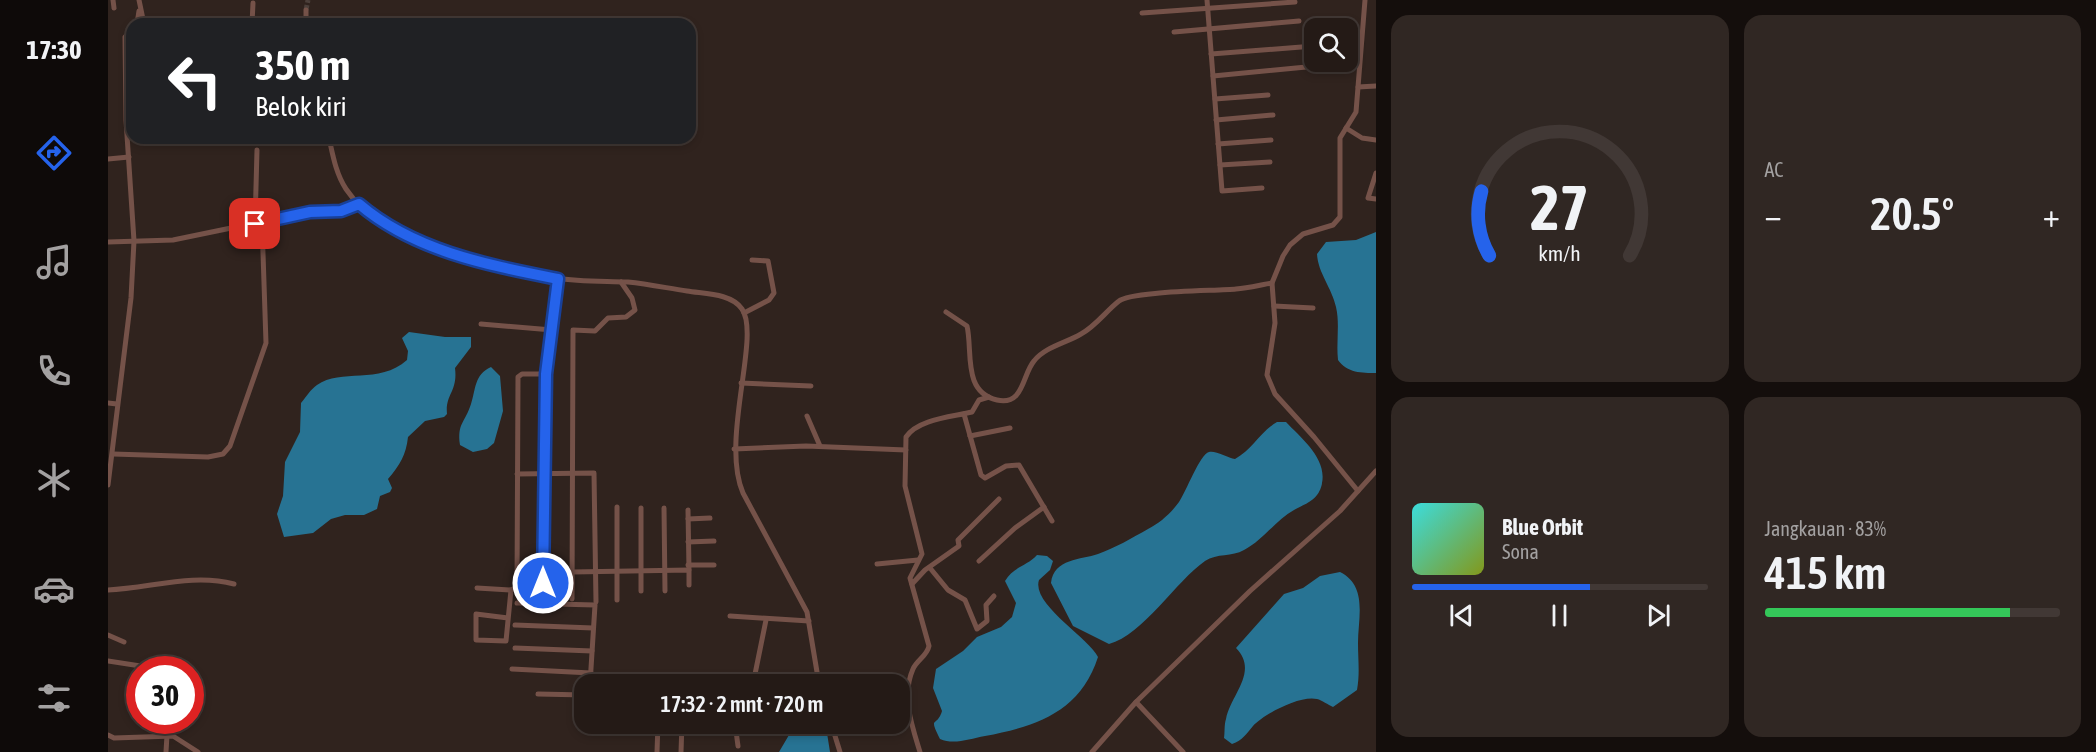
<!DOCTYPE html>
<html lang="id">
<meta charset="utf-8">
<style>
body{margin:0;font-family:"Asap Condensed",sans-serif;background:#302723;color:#f1f3f6;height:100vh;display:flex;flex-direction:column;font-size:22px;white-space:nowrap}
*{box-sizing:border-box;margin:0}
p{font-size:20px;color:#a3a1a1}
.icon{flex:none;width:33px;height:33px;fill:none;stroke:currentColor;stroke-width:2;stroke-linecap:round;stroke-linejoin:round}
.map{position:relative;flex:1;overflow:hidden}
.details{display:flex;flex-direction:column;gap:15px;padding:15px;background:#140e0c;width:720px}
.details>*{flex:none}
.guide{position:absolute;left:18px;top:18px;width:570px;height:126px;border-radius:18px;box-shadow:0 3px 9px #0003,0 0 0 2px #413835;background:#202124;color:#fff;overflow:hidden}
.controls{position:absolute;left:1196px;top:18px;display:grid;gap:12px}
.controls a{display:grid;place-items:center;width:54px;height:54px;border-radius:12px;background:#241a16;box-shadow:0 3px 9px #0003,0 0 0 2px #413835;font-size:30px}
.speed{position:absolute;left:18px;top:656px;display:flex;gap:12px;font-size:30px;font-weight:700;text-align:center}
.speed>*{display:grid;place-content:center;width:78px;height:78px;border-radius:50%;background:#241a16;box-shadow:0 3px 9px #0003,0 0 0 2px #413835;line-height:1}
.speed .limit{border:9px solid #d22;background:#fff;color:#111}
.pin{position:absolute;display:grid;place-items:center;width:51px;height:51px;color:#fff;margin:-26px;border-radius:12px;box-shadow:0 3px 9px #0006}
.me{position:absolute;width:66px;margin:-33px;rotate:0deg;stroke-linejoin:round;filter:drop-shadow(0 0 4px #0008)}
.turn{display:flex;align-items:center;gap:21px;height:126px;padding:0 30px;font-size:27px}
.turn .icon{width:78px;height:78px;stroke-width:2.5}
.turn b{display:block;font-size:42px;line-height:51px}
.big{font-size:45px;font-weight:600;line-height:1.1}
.details .tile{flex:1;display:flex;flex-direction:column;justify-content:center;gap:9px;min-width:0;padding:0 21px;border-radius:18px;background:#302723}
.details .dial{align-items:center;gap:0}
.dial svg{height:156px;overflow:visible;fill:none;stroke:#413835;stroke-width:7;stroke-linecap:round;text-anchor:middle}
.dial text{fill:#f1f3f6;stroke:none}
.song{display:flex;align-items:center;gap:18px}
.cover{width:72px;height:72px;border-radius:9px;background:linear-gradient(135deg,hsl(180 70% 55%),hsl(70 70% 35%))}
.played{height:6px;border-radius:3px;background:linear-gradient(90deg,#2563eb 60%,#413835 60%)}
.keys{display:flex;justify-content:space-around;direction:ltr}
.heat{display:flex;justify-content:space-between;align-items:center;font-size:33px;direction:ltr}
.charge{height:9px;border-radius:4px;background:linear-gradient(90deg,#34c759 83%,#413835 0)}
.details .tiles{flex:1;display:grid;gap:15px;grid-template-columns:repeat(2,1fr)}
.trip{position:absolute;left:466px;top:674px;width:336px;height:60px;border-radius:18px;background:#241a16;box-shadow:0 3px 9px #0003,0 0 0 2px #413835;font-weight:600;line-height:60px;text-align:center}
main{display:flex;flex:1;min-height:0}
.tab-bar{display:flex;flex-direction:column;width:108px;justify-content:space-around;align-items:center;background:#0e0a09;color:#a3a1a1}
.tab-bar .icon{width:42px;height:42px}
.tab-bar .on{color:#2563eb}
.tab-bar b{font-size:27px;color:#f1f3f6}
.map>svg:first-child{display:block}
.water{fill:#277393}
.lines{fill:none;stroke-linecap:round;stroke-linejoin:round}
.minor-tunnel{stroke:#4c403b;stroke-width:5;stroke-dasharray:5 2.5;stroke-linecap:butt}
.minor{stroke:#755249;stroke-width:5}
.route-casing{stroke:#184099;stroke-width:15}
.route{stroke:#2563eb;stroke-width:10}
</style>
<main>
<nav class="tab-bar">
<b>17:30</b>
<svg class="icon on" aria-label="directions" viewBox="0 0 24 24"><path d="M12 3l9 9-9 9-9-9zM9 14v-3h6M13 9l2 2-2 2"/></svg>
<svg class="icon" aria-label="music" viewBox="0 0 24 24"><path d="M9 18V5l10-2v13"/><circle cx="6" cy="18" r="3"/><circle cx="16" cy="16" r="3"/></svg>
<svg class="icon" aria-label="phone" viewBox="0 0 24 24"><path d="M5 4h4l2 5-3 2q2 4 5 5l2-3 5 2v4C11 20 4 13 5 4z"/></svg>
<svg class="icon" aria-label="climate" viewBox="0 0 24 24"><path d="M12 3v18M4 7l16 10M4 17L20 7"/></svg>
<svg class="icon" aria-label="car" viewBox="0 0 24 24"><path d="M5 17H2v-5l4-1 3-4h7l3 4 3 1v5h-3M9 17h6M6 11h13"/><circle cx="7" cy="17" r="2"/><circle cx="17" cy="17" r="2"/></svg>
<svg class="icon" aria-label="filters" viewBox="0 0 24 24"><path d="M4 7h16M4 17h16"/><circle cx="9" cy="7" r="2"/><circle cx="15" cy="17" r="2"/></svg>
</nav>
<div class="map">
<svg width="1268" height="752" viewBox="0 0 1268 752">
<rect width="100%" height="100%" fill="#30231e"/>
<!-- water -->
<g class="water">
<path d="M1268,232V373C1254,373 1239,373 1230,360C1228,342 1232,324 1228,307C1224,288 1210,273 1209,254L1218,242L1248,240Z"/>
<path d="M301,332L337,337H363V347L347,368C350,392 337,394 339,414L336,417L317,421L300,437C298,455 292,465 280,479L284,488L282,492L272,496L269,509L256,515H237L223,519L205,533L176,537L169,514L175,496L177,462L192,432L193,403C198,397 203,389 209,385C233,368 271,385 299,360L300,351L294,338Z"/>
<path d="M383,367L392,376L395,411L386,443L379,449L365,452L352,445C349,423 357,423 363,404C368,389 366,375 383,367Z"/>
<path d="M1169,422H1178C1193,438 1219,458 1214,483C1214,486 1211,493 1209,495C1204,502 1193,506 1186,510C1168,520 1155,540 1136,550C1124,557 1109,553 1097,561C1068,581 1035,635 1001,644L965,626L943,583C946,558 973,560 990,554C1007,548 1024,538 1040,529C1052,523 1063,513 1071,502C1078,492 1092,454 1101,452C1107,450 1120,458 1127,459C1144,450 1152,432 1169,422Z"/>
<path d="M929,555L939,556L945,561L942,570L931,580C923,604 981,638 990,657C972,712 929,726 877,736C861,739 846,745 832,739C820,715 829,728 834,711L825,688L828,669L855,651L869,637L893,627L904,617L908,603L897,581C905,567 919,566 929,555Z"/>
<path d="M1232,572C1260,586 1250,618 1250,643C1250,659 1252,674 1249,690L1225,707C1220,705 1214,700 1209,699C1192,695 1156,714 1145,726C1138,734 1135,740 1124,744L1116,738C1117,732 1116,725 1118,719C1123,694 1151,672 1128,648L1176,594L1195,588L1212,576Z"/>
<polygon points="688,723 699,723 704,731 719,733 722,752 671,752"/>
</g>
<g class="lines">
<!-- minor-tunnel -->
<polyline class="minor-tunnel" points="198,10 200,0"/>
<!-- minor -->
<g class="minor">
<polyline points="5,0 6,8"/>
<polyline points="31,0 36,24"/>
<polyline points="1099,0 1114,191 1154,188"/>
<polyline points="198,10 198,24"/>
<polyline points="1034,13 1187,2"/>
<polyline points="29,24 31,11"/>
<polyline points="144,24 145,3"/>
<polyline points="1066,32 1191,21"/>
<polyline points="1103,54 1206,46"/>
<polyline points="1105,76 1219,65"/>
<polyline points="1250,87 1268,86"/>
<polyline points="1107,99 1160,95"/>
<polyline points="1108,120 1165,115"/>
<polyline points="1238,128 1254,138 1268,140"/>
<path d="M221,138C225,156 228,174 238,189C276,246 384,269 448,278C471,282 496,281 520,282C540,284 559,288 579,291C596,294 623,293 634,309C653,336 612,440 635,493L699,612L711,684"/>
<polyline points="1110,144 1163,140"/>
<polyline points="0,159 21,157"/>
<polyline points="1112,165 1162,162"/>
<polyline points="1268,173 1260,198 1268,199"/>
<polyline points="147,224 149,150"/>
<polyline points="0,242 65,240 196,213 233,211 251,204"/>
<polyline points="1166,306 1205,308"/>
<path d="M838,312L859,326C865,351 854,392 889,400C916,406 914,375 926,361C937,347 958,343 973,334C988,326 998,311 1011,301C1023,291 1107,291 1128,289C1140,288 1152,285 1164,283"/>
<polyline points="636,313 661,300 666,293 660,261 644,260"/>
<polyline points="373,324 444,330"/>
<polyline points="633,383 703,386"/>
<polyline points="0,403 9,404"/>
<polyline points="856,414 873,475 877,478 898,466 911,465 944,521"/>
<polyline points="699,416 712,446"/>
<polyline points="862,436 902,428"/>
<polyline points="626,449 698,446 798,450"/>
<polyline points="5,454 100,457 115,454 122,446 158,343 154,223"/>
<polyline points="409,474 486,473 488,602"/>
<polyline points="0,485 23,298 26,241 18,120 17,37 24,30"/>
<polyline points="1250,491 1206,437 1167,394 1159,375 1167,323 1164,283 1175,256 1182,245 1195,234 1225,225 1232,217 1232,138 1248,112 1257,0"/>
<polyline points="509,507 509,600"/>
<polyline points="533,508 533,591"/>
<polyline points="556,508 557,591"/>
<polyline points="580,510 581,570"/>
<polyline points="580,519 602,518"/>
<polyline points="580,542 606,541"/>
<polyline points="871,561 907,528 936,507"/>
<polyline points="769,564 810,560"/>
<polyline points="580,565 606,565"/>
<polyline points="822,568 840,590 857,600 869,629 879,621 878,605 886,596"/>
<polyline points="410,569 464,572 581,570 581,585"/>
<polyline points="804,584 817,570 851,546 850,540 891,499"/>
<polyline points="369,588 403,590 409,587 410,377 414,374 438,374"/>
<path d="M0,590C43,588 84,573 126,584"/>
<polyline points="435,595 438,374 450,279"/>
<polyline points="464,599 465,330 487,331 500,318 518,317 527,310 524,298 513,282"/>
<polyline points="409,603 487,605 482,684"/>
<polyline points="622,616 701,621"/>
<polyline points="400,618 368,614 368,640 398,641 403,590"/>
<polyline points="407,625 485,628"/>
<polyline points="0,635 16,642"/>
<polyline points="407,648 484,651"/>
<polyline points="0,661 52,669"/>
<polyline points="404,669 483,673"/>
<polyline points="82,673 88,674"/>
<polyline points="645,684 658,620"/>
<polyline points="430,694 477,695"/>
<polyline points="1028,702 1075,752"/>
<polyline points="792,718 801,716"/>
<polyline points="723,723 732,752"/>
<polyline points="725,729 761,723"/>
<polyline points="0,735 6,738 65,736 90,752"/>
<polyline points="630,746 628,731 632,723"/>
<polyline points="58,752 59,735"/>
<polyline points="549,752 550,723"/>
<polyline points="573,752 574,723"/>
<path d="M812,752C804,726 793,696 805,669C809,660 819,656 821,646L802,578L814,554L797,486L798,437C810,419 844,417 864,412L871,400L881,397"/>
<polyline points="984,752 1028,702 1142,591 1232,511 1268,471"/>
</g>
</g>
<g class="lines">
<!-- route casing -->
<g class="route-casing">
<path id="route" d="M147,224L202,212L233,211L251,204C306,251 380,265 450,279L438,374L435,583"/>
</g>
<!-- route -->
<use href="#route" class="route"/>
</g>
</svg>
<div class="controls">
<a><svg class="icon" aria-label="search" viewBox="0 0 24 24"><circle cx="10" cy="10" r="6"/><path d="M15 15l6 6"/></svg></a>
</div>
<div class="speed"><div class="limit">30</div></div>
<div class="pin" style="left:147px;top:224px;background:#d93025"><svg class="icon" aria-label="arrive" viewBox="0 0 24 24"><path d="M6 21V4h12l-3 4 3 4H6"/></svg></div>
<svg class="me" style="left:435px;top:583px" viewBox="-20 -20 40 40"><circle r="17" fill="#2563eb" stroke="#fff" stroke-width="3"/><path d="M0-11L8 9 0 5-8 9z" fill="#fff"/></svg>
<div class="trip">17:32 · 2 mnt · 720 m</div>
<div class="guide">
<div class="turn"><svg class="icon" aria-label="left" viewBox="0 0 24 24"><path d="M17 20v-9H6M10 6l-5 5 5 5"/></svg><div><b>350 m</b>Belok kiri</div></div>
</div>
</div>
<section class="details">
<div class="tiles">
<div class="tile dial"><svg viewBox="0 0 100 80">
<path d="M14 69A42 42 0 1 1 86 69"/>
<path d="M14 69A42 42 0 0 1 10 36" stroke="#2563eb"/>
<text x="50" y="56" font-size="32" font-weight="700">27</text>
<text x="50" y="72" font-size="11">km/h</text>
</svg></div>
<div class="tile"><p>AC</p>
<div class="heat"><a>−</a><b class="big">20.5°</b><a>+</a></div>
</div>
<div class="tile">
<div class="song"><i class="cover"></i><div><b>Blue Orbit</b><p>Sona</p></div></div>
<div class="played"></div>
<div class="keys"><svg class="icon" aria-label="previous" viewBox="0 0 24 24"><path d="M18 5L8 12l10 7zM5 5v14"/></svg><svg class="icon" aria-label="pause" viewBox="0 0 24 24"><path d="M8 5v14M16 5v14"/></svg><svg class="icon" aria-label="next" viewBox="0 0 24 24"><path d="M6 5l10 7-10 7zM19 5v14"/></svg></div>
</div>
<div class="tile"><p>Jangkauan · 83%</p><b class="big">415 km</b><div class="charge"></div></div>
</div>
</section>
</main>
